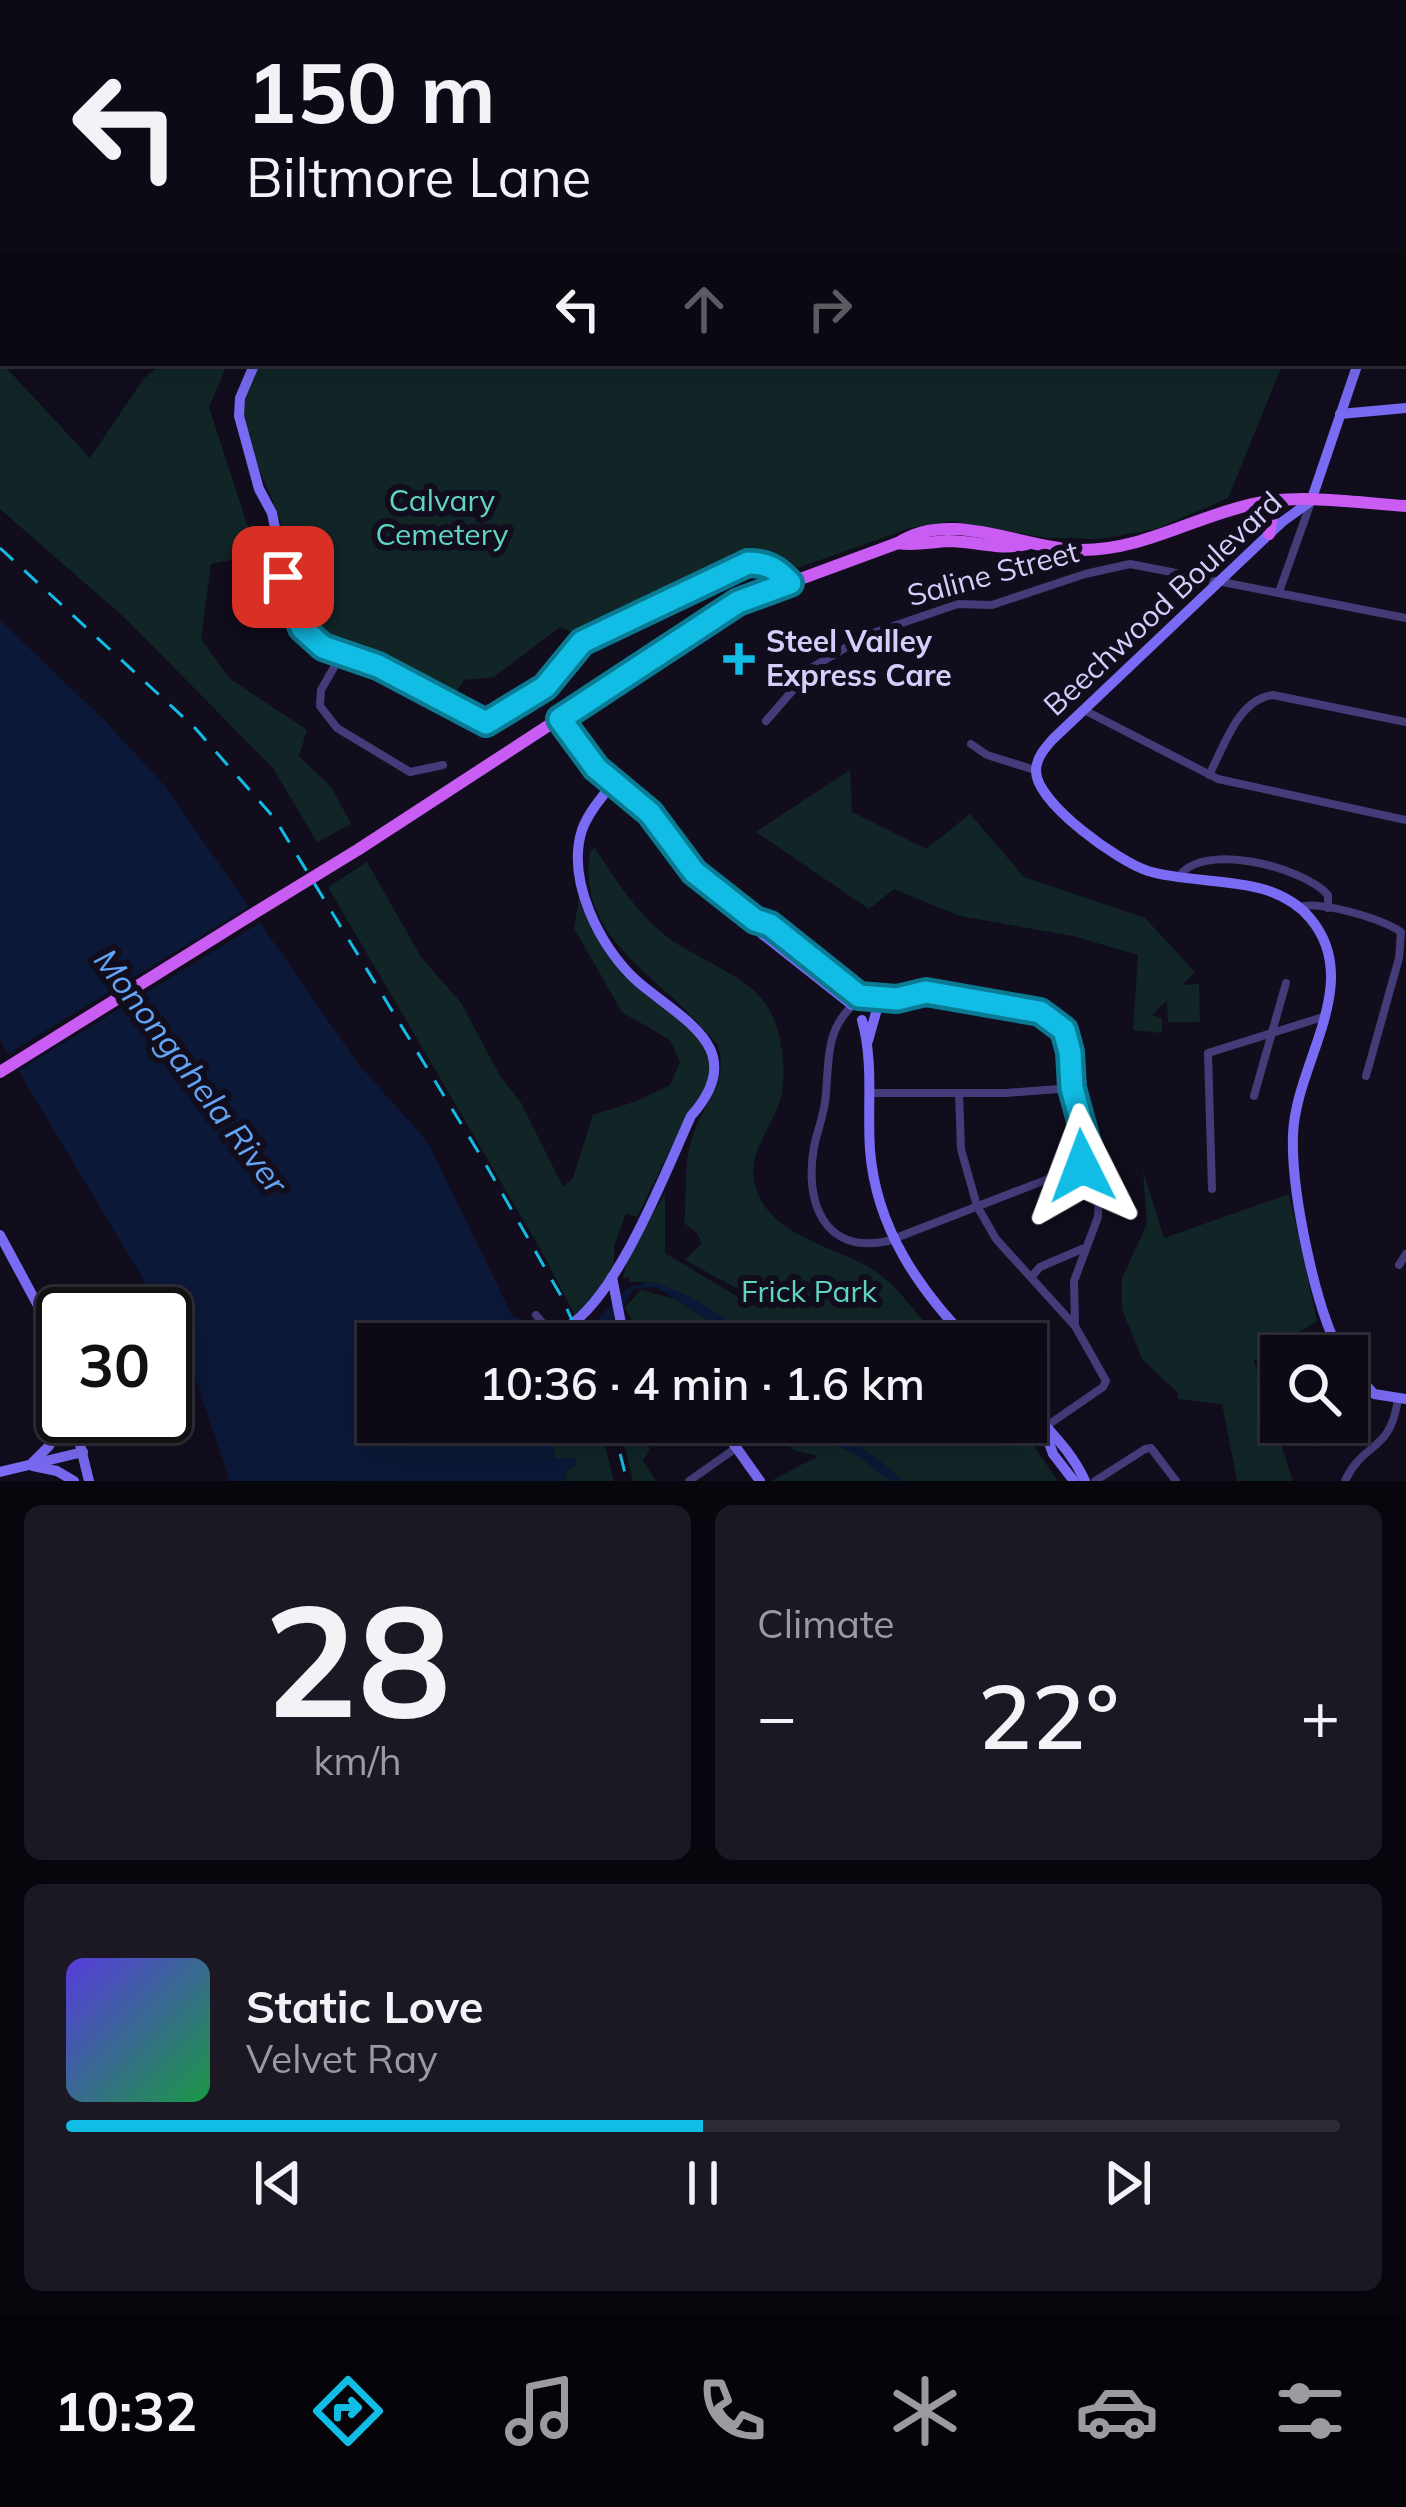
<!DOCTYPE html>
<meta charset="utf-8">
<style>
body{margin:0;font-family:Mulish,sans-serif;background:#1b1823;color:#f1f3f6;height:100vh;display:flex;flex-direction:column;font-size:45px;white-space:nowrap}
*{box-sizing:border-box;margin:0}
p{font-size:39px;color:#9a9aa1}
.icon{flex:none;width:66px;height:66px;fill:none;stroke:currentColor;stroke-width:2;stroke-linecap:round;stroke-linejoin:round}
.map{position:relative;height:1481px;overflow:hidden}
.side{display:flex;flex-direction:column;gap:24px;padding:24px;background:#07060c;flex:1}
.side>*{flex:none}
.top-card{position:absolute;left:0px;top:0px;width:1407px;height:366px;box-shadow:0 12px 48px #0002,0 0 0 3px #2d2b35;background:#0d0a16;color:#f1f3f6;overflow:hidden}
.buttons{position:absolute;left:1260px;top:1335px;display:grid;gap:24px}
.buttons a{display:grid;place-items:center;width:108px;height:108px;border-radius:0px;background:#0d0a16;box-shadow:0 12px 48px #0002,0 0 0 3px #2d2b35;font-size:60px}
.speed{position:absolute;left:36px;top:1287px;display:flex;gap:24px;font-size:60px;font-weight:700;text-align:center}
.speed>*{display:grid;place-content:center;width:156px;height:156px;border-radius:50%;background:#0d0a16;box-shadow:0 12px 48px #0002,0 0 0 3px #2d2b35;line-height:1}
.speed .limit{border:6px solid #111;border-radius:18px;background:#fff;color:#111}
.pin{position:absolute;display:grid;place-items:center;width:102px;height:102px;color:#fff;margin:-51px;border-radius:24px;box-shadow:0 6px 18px #0006}
.me{position:absolute;width:132px;margin:-66px;rotate:357deg;stroke-linejoin:round;filter:drop-shadow(0 0 9px #0008)}
.turn{display:flex;align-items:center;gap:42px;height:252px;padding:0 48px;font-size:54px}
.turn .icon{width:156px;height:156px;stroke-width:2.5}
.turn b{display:block;font-size:84px;line-height:102px}
.lanes{display:flex;align-items:center;height:114px;padding:0 48px;background:#0003;justify-content:center;gap:60px;direction:ltr}
.lanes .off{opacity:.35}
.big{font-size:90px;font-weight:600;line-height:1.1}
.side .tile{flex:1;display:flex;flex-direction:column;justify-content:center;gap:18px;min-width:0;padding:0 42px;border-radius:18px;background:#1b1823}
.side .dial{align-items:center;gap:0}
.dial b{font-size:156px;line-height:1}
.song{display:flex;align-items:center;gap:36px}
.cover{width:144px;height:144px;border-radius:18px;background:linear-gradient(135deg,hsl(250 70% 55%),hsl(140 70% 35%))}
.played{height:12px;border-radius:6px;background:linear-gradient(90deg,#11bde4 50%,#2d2b35 50%)}
.keys{display:flex;justify-content:space-around;direction:ltr}
.heat{display:flex;justify-content:space-between;align-items:center;font-size:66px;direction:ltr}
.side .tiles{flex:1;display:grid;gap:24px;grid-template-columns:1fr 1fr}
.tile:last-child{grid-column:span 2}
.trip{position:absolute;left:357px;top:1323px;width:690px;height:120px;border-radius:0px;background:#0d0a16;box-shadow:0 12px 48px #0002,0 0 0 3px #2d2b35;font-weight:600;line-height:120px;text-align:center}
.dock{display:flex;height:192px;justify-content:space-around;align-items:center;background:#050409;color:#9a9aa1}
.dock .icon{width:84px;height:84px}
.dock .selected{color:#11bde4}
.dock b{font-size:54px;color:#f1f3f6}
.map>svg:first-child{display:block}
.green{fill:#112527}
.water{fill:#0c1837}
.pier{fill:#110d1d}
.lines{fill:none;stroke-linecap:round;stroke-linejoin:round}
.street{stroke:#433c79;stroke-width:8}
.secondary{stroke:#7a6bf4;stroke-width:10}
.primary{stroke:#c85cf3;stroke-width:12}
.rail{stroke:#11bde4;stroke-width:3;stroke-dasharray:18 15;stroke-linecap:butt}
.primary-bridge{stroke:#c85cf3;stroke-width:12}
.route-casing{stroke:#0b7b94;stroke-width:30}
.route{stroke:#11bde4;stroke-width:21}
.poi-dot{fill:#11bde4;stroke:#110d1d;stroke-width:4.5}
.labels{text-anchor:middle;stroke-width:12;stroke-linejoin:round;paint-order:stroke}
.park-label{font-size:30px;fill:#5fd5c2;stroke:#110d1d}
.street-label{font-size:30px;fill:#d6cdfb;stroke:#110d1d}
.poi-label{font-size:30px;font-weight:bold;fill:#d6cdfb;stroke:#110d1d;text-anchor:start}
.water-label{font-size:33px;font-style:italic;fill:#63a4f4;stroke:#110d1d}
</style>
<div class="map">
<svg width="1406" height="1481" viewBox="0 0 1406 1481">
<rect width="100%" height="100%" fill="#110d1d"/>
<!-- green -->
<g class="green">
<polygon points="353,0 1406,0 1406,102 1404,3 340,3"/>
<polygon points="0,361 90,458 144,378 163,363 228,363 209,407 257,555 211,564 201,639 230,679 307,730 299,756 332,788 351,824 317,842 273,768 126,619 0,509"/>
<path d="M262,363H1283L1228,498L1156,529L1099,539L1047,538L952,521L910,528L795,569L755,554L579,635L560,627L494,677L464,680L452,699C427,686 403,671 379,660C359,651 336,651 319,637C282,607 291,558 279,518C268,483 246,451 244,414C243,394 252,379 262,363Z"/>
<polygon points="850,770 852,812 926,849 970,814 1024,877 1145,918 1195,972 1182,985 1199,984 1200,1022 1168,1022 1167,1000 1152,1015 1162,1018 1162,1033 1133,1030 1138,955 1073,936 960,916 894,889 869,909 756,832"/>
<path d="M595,848C616,881 639,916 670,939C700,961 746,974 767,1006C783,1029 788,1078 779,1104C770,1128 749,1153 754,1181C765,1236 833,1245 874,1270C899,1287 922,1321 942,1344H753C733,1317 662,1278 630,1282L628,1276L623,1279L627,1259L665,1193V1253L753,1306L758,1300L685,1260L702,1243L696,1232L684,1223C687,1197 684,1169 690,1145C698,1108 730,1086 718,1045C703,1029 689,1012 673,998C628,957 579,920 590,851Z"/>
<polygon points="367,862 421,957 461,1003 500,1076 520,1101 563,1187 573,1178 593,1115 637,1101 670,1085 680,1062 670,1040 622,1012 574,928 580,893 604,950 622,971 693,1028 709,1059 709,1082 686,1117 637,1217 626,1213 614,1246 614,1265 577,1320 545,1257 328,887"/>
<polygon points="1143,1171 1164,1238 1289,1194 1317,1321 1254,1361 1293,1481 1237,1481 1222,1404 1178,1399 1178,1393 1142,1359 1122,1309 1122,1278 1147,1224"/>
<polygon points="641,1290 679,1300 746,1344 630,1344 628,1334 636,1329 625,1307"/>
<polygon points="547,1422 599,1422 614,1481 565,1481 566,1470 577,1465 555,1458"/>
<polygon points="619,1422 637,1422 650,1449 643,1461 656,1481 633,1481"/>
<polygon points="757,1422 785,1422 804,1434 808,1424 804,1422 1017,1422 1058,1481 771,1481 818,1456 796,1451"/>
</g>
<!-- water -->
<g class="water">
<polygon points="0,620 106,722 164,785 359,1065 427,1141 513,1317 527,1321 533,1344 378,1344 378,1422 547,1422 555,1458 575,1458 577,1464 566,1470 565,1481 230,1481 186,1351 0,1040"/>
<path d="M650,1282C677,1286 737,1322 753,1344H746L656,1287L633,1289L616,1317L586,1344H575L626,1289Z"/>
<path d="M785,1422C817,1422 882,1453 901,1481H891L855,1454Z"/>
</g>
<!-- pier -->
<polygon class="pier" points="255,903 266,919 13,1074 3,1057"/>
<g class="lines">
<!-- street -->
<g class="street">
<polyline points="1404,144 1406,144"/>
<polyline points="0,246 3,247"/>
<polyline points="0,269 3,264"/>
<polyline points="1279,592 1311,502"/>
<polyline points="341,655 321,690 320,706 337,728 410,772 443,765"/>
<polyline points="1084,710 1218,779 1406,820"/>
<polyline points="766,721 813,667 867,635 958,604 992,605 1085,574 1130,564 1406,618"/>
<polyline points="971,744 987,755 1035,770"/>
<path d="M1209,775C1224,747 1238,699 1273,695L1406,722"/>
<path d="M1178,878C1201,840 1303,867 1328,895V908"/>
<path d="M1299,907C1320,900 1382,919 1401,932L1399,958L1366,1076"/>
<polyline points="873,999 897,999 926,992 1040,1012 1064,1030 1072,1088 1099,1193 1098,1217 1074,1281 1075,1326"/>
<path d="M852,1006C823,1033 830,1067 825,1102C823,1117 817,1132 814,1147C804,1202 824,1255 888,1241L1092,1162"/>
<polyline points="871,1093 1006,1093 1072,1088"/>
<polyline points="959,1093 961,1149 977,1206 996,1239 1075,1326 1106,1381 1103,1387 1045,1427"/>
<polyline points="1254,1096 1286,983"/>
<polyline points="1212,1189 1208,1053 1323,1017"/>
<polyline points="1399,1265 1406,1254"/>
<polyline points="1033,1275 1040,1267 1082,1249"/>
<polyline points="536,1315 547,1328 559,1331"/>
<polyline points="689,1481 736,1448"/>
<polyline points="1095,1481 1145,1449 1151,1448 1176,1481"/>
<path d="M1345,1481C1364,1440 1390,1454 1398,1399"/>
</g>
<!-- secondary -->
<g class="secondary">
<polyline points="1404,230 1406,224"/>
<polyline points="0,293 3,295"/>
<polyline points="1404,330 1406,330"/>
<polyline points="255,363 240,398 239,416 259,489 272,513 291,606 302,628 323,647 378,666 474,720 486,723 546,687 582,642 722,573 749,563 762,563 779,571 790,583"/>
<polyline points="1340,414 1406,408"/>
<polyline points="560,719 596,768 650,813 694,872 755,920 770,925 859,996 873,999 877,1009 868,1041"/>
<polyline points="755,920 762,934 852,1005"/>
<path d="M862,1020C874,1063 867,1106 870,1150C876,1228 919,1290 972,1344"/>
<polyline points="0,1235 43,1315 63,1381"/>
<polyline points="612,1277 625,1344"/>
<path d="M559,1331C613,1310 666,1170 691,1116C751,1049 682,1020 637,981C600,948 566,880 582,830C588,813 602,797 613,783"/>
<path d="M1342,1356C1315,1310 1291,1190 1293,1135C1295,1064 1365,983 1310,918C1271,872 1201,887 1148,871C1119,862 1036,803 1036,771C1036,758 1045,748 1053,739L1282,522L1311,501L1358,363"/>
<polyline points="1347,1364 1374,1394 1406,1399"/>
<path d="M1026,1403C1047,1430 1070,1448 1085,1481"/>
<polyline points="73,1416 89,1481"/>
<polyline points="718,1422 760,1481"/>
<polyline points="1044,1428 1053,1454 1074,1481"/>
<polyline points="32,1463 49,1446 63,1410"/>
<polyline points="33,1466 57,1471 74,1481"/>
<polyline points="0,1472 83,1452"/>
</g>
<!-- primary -->
<g class="primary">
<polyline points="1255,504 1263,506 1272,516 1269,534"/>
<path d="M898,543C915,546 930,542 948,541C975,541 1001,551 1027,544"/>
<path d="M359,849L738,602L898,543C951,508 1023,549 1079,550C1144,551 1196,515 1258,503C1305,494 1358,503 1406,506"/>
<polyline points="0,1072 248,917"/>
</g>
<!-- rail -->
<g class="rail">
<polyline points="0,548 195,728 275,819 482,1158 561,1296 583,1344"/>
<polyline points="612,1422 627,1481"/>
</g>
<!-- primary-bridge -->
<polyline class="primary-bridge" points="248,917 359,849"/>
</g>
<g class="lines">
<!-- route casing -->
<g class="route-casing">
<path id="route" d="M283,577L302,628L323,647L378,666L486,723L545,687L582,642L748,563C768,563 777,569 790,583L738,602L560,719L596,768L650,813L694,872L755,920L770,925L859,996L897,999L926,992L1040,1012L1064,1030L1070,1052L1072,1088L1092,1162L1082,1166"/>
</g>
<!-- route -->
<use href="#route" class="route"/>
</g>
<!-- markers -->
<path class="poi-dot" d="M733 641h12v12h12v12h-12v12h-12v-12h-12v-12h12z"/>
<g class="labels">
<!-- park labels -->
<g class="park-label">
<text x="442" y="511">Calvary<tspan x="442" dy="34">Cemetery</tspan></text>
<text x="809" y="1302">Frick Park</text>
</g>
<!-- street labels -->
<g class="street-label">
<text transform="translate(993 574) rotate(-15)" y="10">Saline Street</text>
<text transform="translate(1163 604) rotate(-43)" y="10">Beechwood Boulevard</text>
</g>
<!-- poi labels -->
<g class="poi-label">
<text x="766" y="652">Steel Valley<tspan x="766" dy="34">Express Care</tspan></text>
</g>
<!-- water labels -->
<g class="water-label">
<text transform="translate(191 1071) rotate(53)" y="12">Monongahela River</text>
</g>
</g>
</svg>
<div class="buttons">
<a><svg class="icon" aria-label="search" viewBox="0 0 24 24"><circle cx="10" cy="10" r="6"/><path d="M15 15l6 6"/></svg></a>
</div>
<div class="speed"><div class="limit">30</div></div>
<div class="pin" style="left:283px;top:577px;background:#d93025"><svg class="icon" aria-label="arrive" viewBox="0 0 24 24"><path d="M6 21V4h12l-3 4 3 4H6"/></svg></div>
<svg class="me" style="left:1082px;top:1166px" viewBox="-20 -20 40 40"><path d="M0-17L14 15 0 8-14 15z" fill="#11bde4" stroke="#fff" stroke-width="4"/></svg>
<div class="trip">10:36 · 4 min · 1.6 km</div>
<div class="top-card">
<div class="turn"><svg class="icon" aria-label="left" viewBox="0 0 24 24"><path d="M17 20v-9H6M10 6l-5 5 5 5"/></svg><div><b>150 m</b>Biltmore Lane</div></div>
<div class="lanes"><svg class="icon" aria-label="left" viewBox="0 0 24 24"><path d="M17 20v-9H6M10 6l-5 5 5 5"/></svg><svg class="icon off" aria-label="ahead" viewBox="0 0 24 24"><path d="M12 20V5M6 11l6-6 6 6"/></svg><svg class="icon off" aria-label="right" viewBox="0 0 24 24"><path d="M7 20v-9h11M14 6l5 5-5 5"/></svg></div>
</div>
</div>
<section class="side">
<div class="tiles">
<div class="tile dial"><b>28</b><p>km/h</p></div>
<div class="tile"><p>Climate</p>
<div class="heat"><a>−</a><b class="big">22°</b><a>+</a></div>
</div>
<div class="tile">
<div class="song"><i class="cover"></i><div><b>Static Love</b><p>Velvet Ray</p></div></div>
<div class="played"></div>
<div class="keys"><svg class="icon" aria-label="previous" viewBox="0 0 24 24"><path d="M18 5L8 12l10 7zM5 5v14"/></svg><svg class="icon" aria-label="pause" viewBox="0 0 24 24"><path d="M8 5v14M16 5v14"/></svg><svg class="icon" aria-label="next" viewBox="0 0 24 24"><path d="M6 5l10 7-10 7zM19 5v14"/></svg></div>
</div>
</div>
</section>
<nav class="dock">
<b>10:32</b>
<svg class="icon selected" aria-label="directions" viewBox="0 0 24 24"><path d="M12 3l9 9-9 9-9-9zM9 14v-3h6M13 9l2 2-2 2"/></svg>
<svg class="icon" aria-label="music" viewBox="0 0 24 24"><path d="M9 18V5l10-2v13"/><circle cx="6" cy="18" r="3"/><circle cx="16" cy="16" r="3"/></svg>
<svg class="icon" aria-label="phone" viewBox="0 0 24 24"><path d="M5 4h4l2 5-3 2q2 4 5 5l2-3 5 2v4C11 20 4 13 5 4z"/></svg>
<svg class="icon" aria-label="climate" viewBox="0 0 24 24"><path d="M12 3v18M4 7l16 10M4 17L20 7"/></svg>
<svg class="icon" aria-label="car" viewBox="0 0 24 24"><path d="M5 17H2v-5l4-1 3-4h7l3 4 3 1v5h-3M9 17h6M6 11h13"/><circle cx="7" cy="17" r="2"/><circle cx="17" cy="17" r="2"/></svg>
<svg class="icon" aria-label="filters" viewBox="0 0 24 24"><path d="M4 7h16M4 17h16"/><circle cx="9" cy="7" r="2"/><circle cx="15" cy="17" r="2"/></svg>
</nav>
